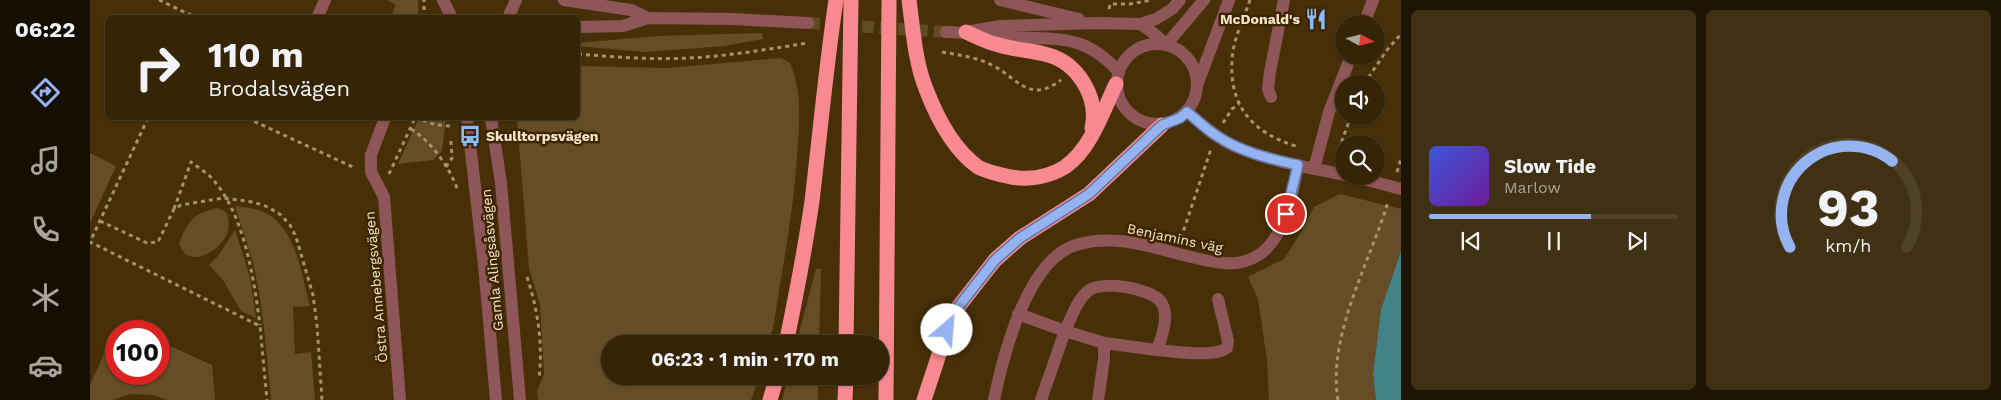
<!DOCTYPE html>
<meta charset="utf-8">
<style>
body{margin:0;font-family:"Work Sans",sans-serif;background:#403014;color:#f1f3f6;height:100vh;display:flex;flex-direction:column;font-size:19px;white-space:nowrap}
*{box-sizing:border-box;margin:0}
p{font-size:16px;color:#aaa49b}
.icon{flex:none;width:28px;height:28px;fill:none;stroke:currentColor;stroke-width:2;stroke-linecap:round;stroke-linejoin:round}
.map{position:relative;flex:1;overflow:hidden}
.side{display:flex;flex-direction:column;gap:10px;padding:10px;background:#1d1403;width:600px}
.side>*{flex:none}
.hud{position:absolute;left:15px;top:15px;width:475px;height:105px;border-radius:8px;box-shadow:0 1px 4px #0004,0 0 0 1px #4f4128;background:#352406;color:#f1f3f6;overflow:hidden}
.needle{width:32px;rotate:97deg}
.controls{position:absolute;left:1245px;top:15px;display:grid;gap:10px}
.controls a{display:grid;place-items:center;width:50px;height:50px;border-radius:50%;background:#352406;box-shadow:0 1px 4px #0004,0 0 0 1px #4f4128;font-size:25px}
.speed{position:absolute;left:15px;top:320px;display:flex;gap:10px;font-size:25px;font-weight:700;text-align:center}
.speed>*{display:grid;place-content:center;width:65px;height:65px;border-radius:50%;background:#352406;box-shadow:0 1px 4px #0004,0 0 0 1px #4f4128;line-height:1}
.speed .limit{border:8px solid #d22;background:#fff;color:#111}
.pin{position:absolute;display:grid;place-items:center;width:42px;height:42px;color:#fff;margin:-21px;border:2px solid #fff;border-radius:50%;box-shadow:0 1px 5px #0007}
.me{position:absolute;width:55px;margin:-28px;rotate:27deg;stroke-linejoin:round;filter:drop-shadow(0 0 4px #0008)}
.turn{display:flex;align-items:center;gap:18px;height:105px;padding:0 20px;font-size:22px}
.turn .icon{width:65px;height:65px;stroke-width:2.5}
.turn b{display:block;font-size:35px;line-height:42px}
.side .card{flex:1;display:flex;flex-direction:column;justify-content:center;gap:8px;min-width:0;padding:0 18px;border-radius:8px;background:#403014}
.side .dial{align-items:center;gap:0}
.dial svg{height:130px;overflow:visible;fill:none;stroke:#4f4128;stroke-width:7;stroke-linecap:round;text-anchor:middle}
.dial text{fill:#f1f3f6;stroke:none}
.song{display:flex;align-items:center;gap:15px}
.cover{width:60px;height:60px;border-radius:8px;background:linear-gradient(135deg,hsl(230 70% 55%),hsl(280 70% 35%))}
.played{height:5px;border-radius:2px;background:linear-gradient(90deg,#95b2f1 65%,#4f4128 65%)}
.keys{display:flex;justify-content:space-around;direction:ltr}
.side .tiles{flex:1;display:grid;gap:10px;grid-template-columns:repeat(2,1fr)}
.trip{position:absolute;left:511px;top:335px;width:288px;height:50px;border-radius:25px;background:#352406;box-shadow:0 1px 4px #0004,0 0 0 1px #4f4128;font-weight:700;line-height:50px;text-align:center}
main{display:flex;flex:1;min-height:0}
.dock{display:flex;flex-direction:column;width:90px;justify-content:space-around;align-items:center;background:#150e02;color:#aaa49b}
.dock .icon{width:35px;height:35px}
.dock .on{color:#95b2f1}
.dock b{font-size:22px;color:#f1f3f6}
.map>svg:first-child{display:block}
.green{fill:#664d27}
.water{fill:#428485}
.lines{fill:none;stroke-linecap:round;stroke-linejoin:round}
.minor-tunnel{stroke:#614b25;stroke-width:12;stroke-dasharray:12 6;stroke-linecap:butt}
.path{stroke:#a69271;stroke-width:3;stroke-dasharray:4 4;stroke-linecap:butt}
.minor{stroke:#8f5659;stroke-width:12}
.highway{stroke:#f88990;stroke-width:15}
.minor-bridge{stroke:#8f5659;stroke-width:12}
.route-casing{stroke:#61749d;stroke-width:12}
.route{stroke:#95b2f1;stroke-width:9}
.labels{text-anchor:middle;stroke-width:5;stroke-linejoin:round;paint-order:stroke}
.poi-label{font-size:14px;font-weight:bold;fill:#f6e4ca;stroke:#3c2600;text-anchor:end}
.street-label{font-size:14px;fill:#f6e4ca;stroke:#3c2600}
</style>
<main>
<nav class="dock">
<b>06:22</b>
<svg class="icon on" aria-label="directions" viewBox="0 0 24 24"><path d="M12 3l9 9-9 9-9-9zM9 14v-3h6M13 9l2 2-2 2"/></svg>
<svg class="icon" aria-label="music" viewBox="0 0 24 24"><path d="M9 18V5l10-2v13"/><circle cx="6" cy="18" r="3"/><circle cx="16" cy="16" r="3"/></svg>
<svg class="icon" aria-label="phone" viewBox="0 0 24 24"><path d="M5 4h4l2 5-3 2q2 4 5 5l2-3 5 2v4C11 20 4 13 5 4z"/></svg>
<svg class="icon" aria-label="climate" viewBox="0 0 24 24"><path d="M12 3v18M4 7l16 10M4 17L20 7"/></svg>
<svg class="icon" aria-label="car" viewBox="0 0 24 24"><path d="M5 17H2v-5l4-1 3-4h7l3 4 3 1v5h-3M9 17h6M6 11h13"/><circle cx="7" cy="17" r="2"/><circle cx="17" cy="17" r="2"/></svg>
</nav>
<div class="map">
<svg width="1311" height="400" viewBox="0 0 1311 400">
<rect width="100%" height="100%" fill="#473008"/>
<!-- green -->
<g class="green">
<polygon points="297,0 328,0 328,17 301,17 306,5"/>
<polygon points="672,33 673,39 634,46 555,52 488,46 488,43 568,36"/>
<path d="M691,58L700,63C713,93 709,126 707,157C703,215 692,271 683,328L678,344H520V376H669L661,400H448L447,391L454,374L450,304L439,269L427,118H488V66L577,68Z"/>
<polygon points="329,118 356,118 352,151 343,160 308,164"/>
<polygon points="0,153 26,166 0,223"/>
<polygon points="1250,194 1311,209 1311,251 1291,309 1283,375 1286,400 1179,400 1177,360 1168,299 1158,277 1194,259 1210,234 1224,207"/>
<path d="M145,206C152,207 161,208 168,210C206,221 211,274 220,306L203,307L205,354L221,352L225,400H181C177,359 174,317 166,276C161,252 152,229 145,206Z"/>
<path d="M128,208L137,213C139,221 140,229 136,236C127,254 96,269 89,243C100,219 102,214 128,208Z"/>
<polygon points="145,230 160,277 166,318 151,311 133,280 119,265 128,256"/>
<polygon points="726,269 731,269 729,344 706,344"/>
<polygon points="33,325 46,331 26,331 26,374 69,374 69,341 122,365 125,400 78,400 62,395 41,394 22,400 0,400 0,385 24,332 28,327"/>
<polygon points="698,376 728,376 728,400 692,400"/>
</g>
<!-- water -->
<polygon class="water" points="1311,251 1311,400 1286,400 1283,375 1291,309"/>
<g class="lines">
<!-- minor-tunnel -->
<polyline class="minor-tunnel" points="718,23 856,32"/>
<!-- path -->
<g class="path">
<polyline points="69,0 107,18"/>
<path d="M1160,0C1154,17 1146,34 1143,51C1136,103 1160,133 1209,147"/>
<polyline points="1019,9 1020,4 1040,4 1062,0"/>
<polyline points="334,18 334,0"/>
<path d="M852,52C869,55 886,57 902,65C929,79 939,104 971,80"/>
<path d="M488,54C525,57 562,60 599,58C639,56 679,49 718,43"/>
<polyline points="1274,84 1297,50 1311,34"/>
<polyline points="58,118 0,242 170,326 177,400"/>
<polyline points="157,118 265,168"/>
<polyline points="325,118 347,125 361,126"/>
<polyline points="1133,123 1142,109 1149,104"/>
<path d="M321,129C342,142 360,168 368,191"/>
<polyline points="1246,157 1261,116"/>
<polyline points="356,167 362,158 361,141"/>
<polyline points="1307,172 1311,159"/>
<polyline points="299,174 325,118"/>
<path d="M84,209L101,162C109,168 119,174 125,182C155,218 164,280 170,325"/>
<polyline points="10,221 57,243 68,242 84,209 91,205 133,198 163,202 178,207 191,215 200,225 206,237 223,295 227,325 232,400"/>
<polyline points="1091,238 1121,149"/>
<path d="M437,277C448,310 453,344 449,379"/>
<path d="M1248,400C1237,336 1280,262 1298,202"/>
</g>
<!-- minor -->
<g class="minor">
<polyline points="353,0 362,18"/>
<polyline points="474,0 541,10 558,18"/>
<polyline points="910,0 989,19"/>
<polyline points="227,18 235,0"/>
<polyline points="418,18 426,0"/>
<polyline points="1051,24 1067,36 1076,45 1114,0"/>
<polyline points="1274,24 1283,0"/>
<polyline points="488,27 533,26 558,18 643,19 718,23"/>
<path d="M856,32C878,32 900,36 922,37C968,40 994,33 1029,72"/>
<polyline points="876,32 910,26 1006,23 1051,24 1066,19 1082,9 1090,0"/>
<circle cx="1067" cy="84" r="40"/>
<polyline points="1108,83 1139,0"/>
<polyline points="1181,97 1178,89 1180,72 1194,0"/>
<path d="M1097,112C1112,124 1126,138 1144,146C1179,161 1217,167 1254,175"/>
<polyline points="295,118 281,155 281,172 294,197 310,400"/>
<polyline points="377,118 394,265 406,400"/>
<polyline points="401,118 411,183 430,400"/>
<polyline points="1224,169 1239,112 1261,56"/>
<polyline points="1258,176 1281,181"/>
<path d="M928,314L975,331C981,318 987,300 998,291C1010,280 1062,288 1071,302C1080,316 1072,336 1067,350L1014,343V359L1008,400"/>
<path d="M1067,350C1084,351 1124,358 1137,348L1138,341L1128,299"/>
<path d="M904,400C913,356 937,260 986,245C1023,233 1062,247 1097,256C1122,262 1148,270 1170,254C1195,237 1203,193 1208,165"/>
<polyline points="951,400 975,331 1014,343"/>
</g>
<!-- highway -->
<g class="highway">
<path d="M819,0C823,29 825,62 836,89C847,118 863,149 888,167C897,172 911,175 921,177C939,180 959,177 975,167C1001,149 1013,111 1026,84"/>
<path d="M876,32C887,37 898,43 909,45C925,50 942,50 958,55C988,63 1009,98 1002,128"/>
<path d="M696,344C706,296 715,249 722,201C730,134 736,67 746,0"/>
<polyline points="756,344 761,0"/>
<polyline points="680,400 687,376"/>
<polyline points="755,400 756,376"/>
<polyline points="796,400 799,0"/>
<polyline points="834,400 857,330 869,306 905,260 930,238 999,194 1072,125"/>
</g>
<!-- minor-bridge -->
<polyline class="minor-bridge" points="1281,181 1311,189"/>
</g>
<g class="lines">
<!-- route casing -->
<g class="route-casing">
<path id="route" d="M857,330L869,306L905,260L930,238L999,194L1072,125L1090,118L1097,112C1107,120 1116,129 1127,136C1151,152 1180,159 1208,165L1196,214"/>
</g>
<!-- route -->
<use href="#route" class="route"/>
</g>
<!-- icons -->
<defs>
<g id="restaurant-bare" transform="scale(1.725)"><path d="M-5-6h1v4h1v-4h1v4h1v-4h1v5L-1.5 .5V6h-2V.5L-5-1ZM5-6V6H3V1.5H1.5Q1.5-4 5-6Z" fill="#8abafc" stroke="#3c2600" stroke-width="2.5" paint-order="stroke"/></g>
<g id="bus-bare" transform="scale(1.725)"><path d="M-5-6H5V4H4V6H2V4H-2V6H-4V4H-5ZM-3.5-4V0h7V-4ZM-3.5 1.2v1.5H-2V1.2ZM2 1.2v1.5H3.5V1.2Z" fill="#8abafc" stroke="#3c2600" stroke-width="2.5" paint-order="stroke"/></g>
</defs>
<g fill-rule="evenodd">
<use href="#restaurant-bare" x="1226" y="19"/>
<use href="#bus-bare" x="380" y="136"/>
</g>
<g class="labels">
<!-- poi labels -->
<g class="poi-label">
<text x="1210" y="24">McDonald's</text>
<text x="396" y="141" text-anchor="start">Skulltorpsvägen</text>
</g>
<!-- street labels -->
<g class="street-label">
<text transform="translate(1085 238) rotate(12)" y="5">Benjamins väg</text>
<text transform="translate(402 260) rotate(-95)" y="5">Gamla Alingsåsvägen</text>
<text transform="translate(286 287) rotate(-95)" y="5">Östra Annebergsvägen</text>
</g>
</g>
</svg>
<div class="controls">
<a><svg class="needle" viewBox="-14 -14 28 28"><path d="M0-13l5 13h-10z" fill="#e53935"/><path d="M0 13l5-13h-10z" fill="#aaa49b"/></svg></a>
<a><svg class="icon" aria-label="sound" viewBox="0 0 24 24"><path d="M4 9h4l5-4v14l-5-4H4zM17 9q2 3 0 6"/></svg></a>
<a><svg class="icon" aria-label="search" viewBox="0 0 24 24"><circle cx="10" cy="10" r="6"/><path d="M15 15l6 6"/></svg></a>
</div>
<div class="speed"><div class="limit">100</div></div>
<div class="pin" style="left:1196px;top:214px;background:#d93025"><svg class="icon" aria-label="arrive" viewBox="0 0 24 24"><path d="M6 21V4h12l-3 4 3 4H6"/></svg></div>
<svg class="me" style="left:857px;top:330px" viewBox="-20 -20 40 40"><circle r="19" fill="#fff"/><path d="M0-13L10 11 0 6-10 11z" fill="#95b2f1"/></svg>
<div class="trip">06:23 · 1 min · 170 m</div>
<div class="hud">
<div class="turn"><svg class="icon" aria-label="right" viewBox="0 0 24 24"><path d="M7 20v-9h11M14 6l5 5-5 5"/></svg><div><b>110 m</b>Brodalsvägen</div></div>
</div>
</div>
<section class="side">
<div class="tiles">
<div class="card">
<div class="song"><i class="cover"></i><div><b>Slow Tide</b><p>Marlow</p></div></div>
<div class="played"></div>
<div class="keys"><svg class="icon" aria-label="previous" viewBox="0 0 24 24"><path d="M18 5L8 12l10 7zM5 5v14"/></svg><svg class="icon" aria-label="pause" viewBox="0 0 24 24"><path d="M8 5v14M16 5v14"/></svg><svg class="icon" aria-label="next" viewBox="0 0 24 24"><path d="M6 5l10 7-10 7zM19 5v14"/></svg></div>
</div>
<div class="card dial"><svg viewBox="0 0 100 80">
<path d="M14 69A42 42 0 1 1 86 69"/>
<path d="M14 69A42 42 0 0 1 77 16" stroke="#95b2f1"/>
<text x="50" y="56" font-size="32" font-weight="700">93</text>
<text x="50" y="72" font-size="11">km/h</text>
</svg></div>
</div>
</section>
</main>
